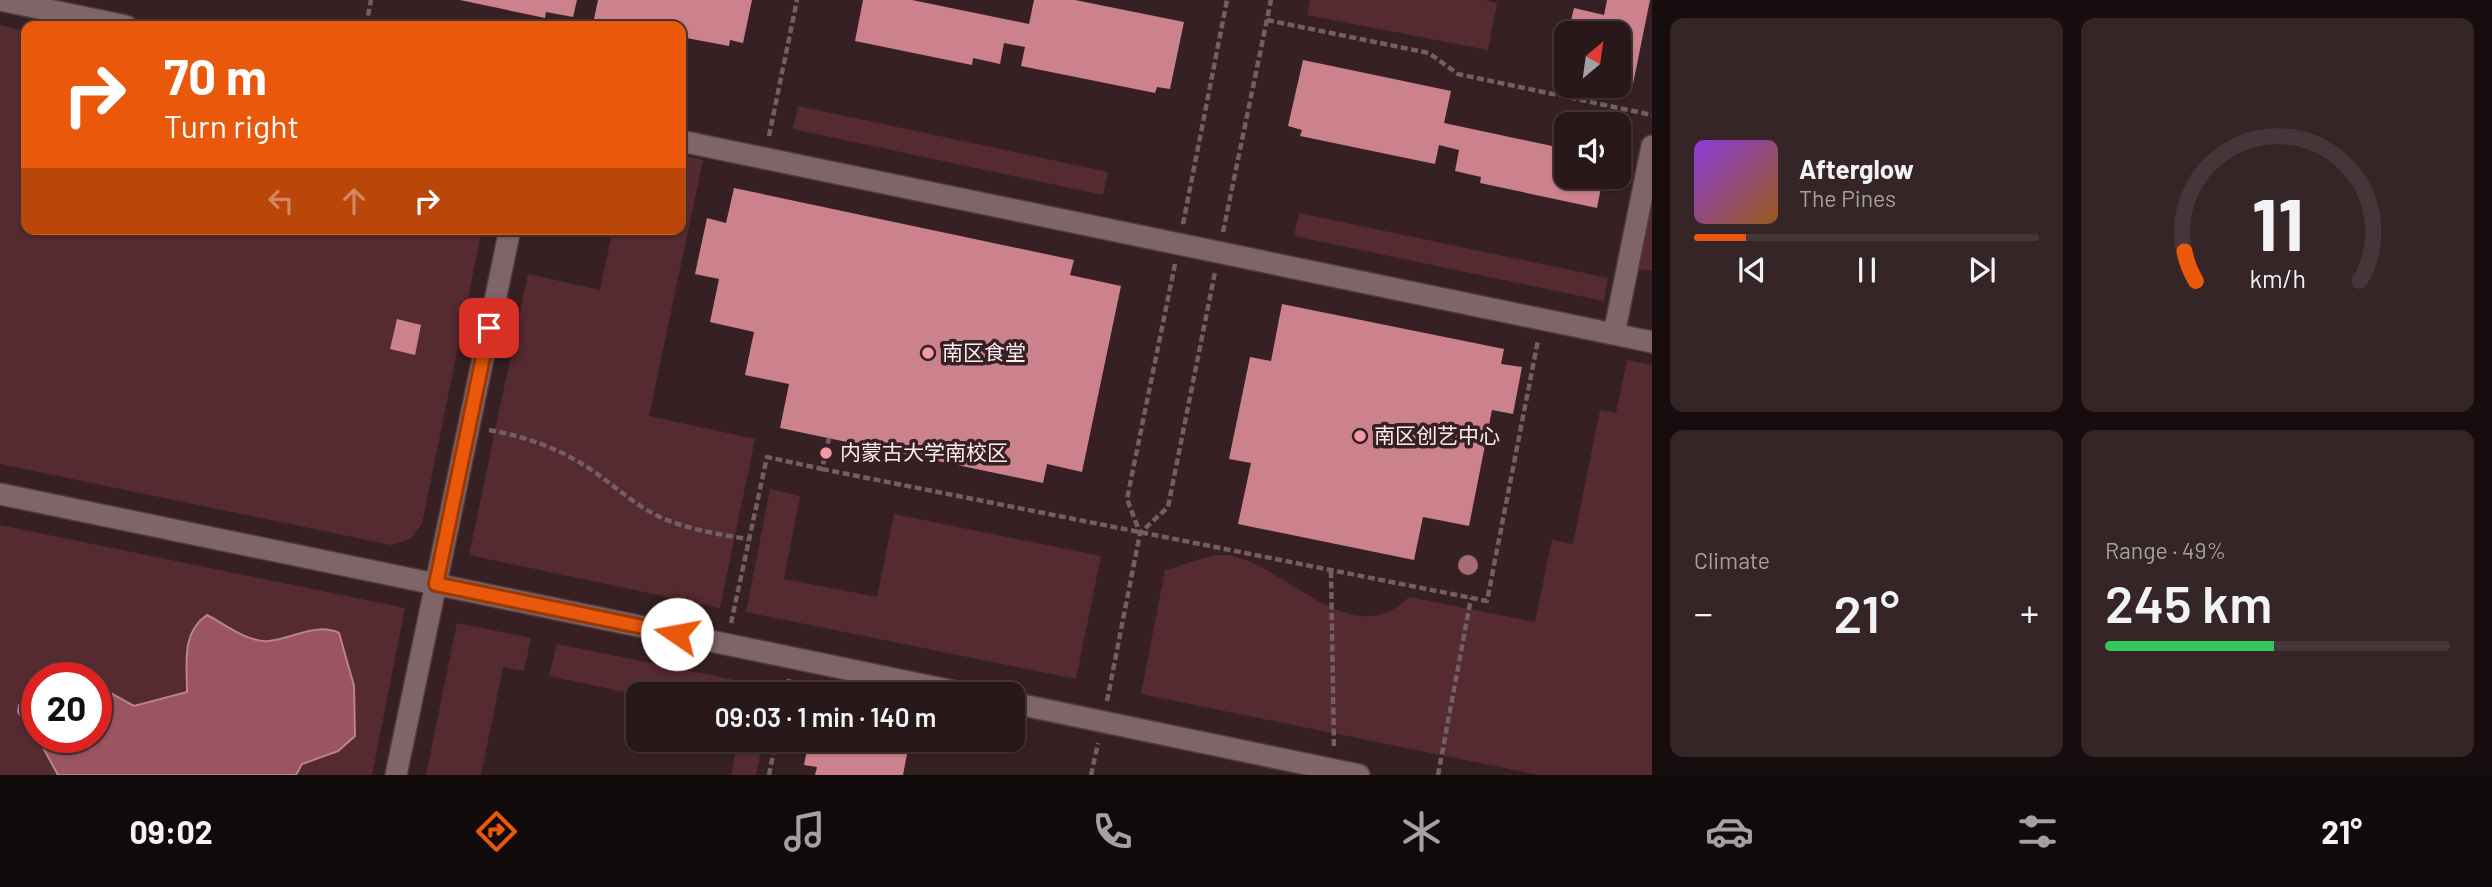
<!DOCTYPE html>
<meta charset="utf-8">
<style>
body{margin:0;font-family:Barlow,"Noto Sans SC",sans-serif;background:#352527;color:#f1f3f6;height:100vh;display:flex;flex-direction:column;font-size:26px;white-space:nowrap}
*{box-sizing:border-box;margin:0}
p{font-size:23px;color:#a5a0a2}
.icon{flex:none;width:38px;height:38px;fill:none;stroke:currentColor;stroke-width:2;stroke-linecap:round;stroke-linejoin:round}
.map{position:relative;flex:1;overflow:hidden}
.sheet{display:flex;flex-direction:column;gap:18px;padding:18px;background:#170d0e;width:840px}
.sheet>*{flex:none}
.banner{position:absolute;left:21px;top:21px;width:665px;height:214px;border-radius:14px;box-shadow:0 2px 5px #0004,0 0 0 2px #453739;background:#ea580c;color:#fff;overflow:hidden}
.needle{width:46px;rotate:29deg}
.tools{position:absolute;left:1554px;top:21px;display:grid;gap:14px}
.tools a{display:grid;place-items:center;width:77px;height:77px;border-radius:14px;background:#29181a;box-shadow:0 2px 5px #0004,0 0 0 2px #453739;font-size:35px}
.speed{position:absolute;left:21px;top:662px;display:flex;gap:14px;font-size:35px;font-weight:700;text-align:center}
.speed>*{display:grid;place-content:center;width:91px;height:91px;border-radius:50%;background:#29181a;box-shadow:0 2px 5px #0004,0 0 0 2px #453739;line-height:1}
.speed .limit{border:10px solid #d22;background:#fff;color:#111}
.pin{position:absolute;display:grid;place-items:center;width:60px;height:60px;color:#fff;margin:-30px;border-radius:14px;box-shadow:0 4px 10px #0006}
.me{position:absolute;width:77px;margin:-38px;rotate:282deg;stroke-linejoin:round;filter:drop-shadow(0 0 5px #0008)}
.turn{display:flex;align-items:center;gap:24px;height:147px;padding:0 28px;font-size:32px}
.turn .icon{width:91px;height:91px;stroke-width:2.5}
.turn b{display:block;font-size:49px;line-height:60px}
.lanes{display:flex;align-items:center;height:66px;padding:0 28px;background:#0003;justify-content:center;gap:35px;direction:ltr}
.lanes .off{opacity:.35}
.big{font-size:52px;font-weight:600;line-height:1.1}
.sheet .card{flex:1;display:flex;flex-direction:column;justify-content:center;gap:10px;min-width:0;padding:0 24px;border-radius:14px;background:#352527}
.sheet .dial{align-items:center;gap:0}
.dial svg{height:182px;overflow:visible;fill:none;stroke:#453739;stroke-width:7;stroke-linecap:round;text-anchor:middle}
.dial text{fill:#f1f3f6;stroke:none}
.song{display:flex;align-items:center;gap:21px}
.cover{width:84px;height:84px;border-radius:10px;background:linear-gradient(135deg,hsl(270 70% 55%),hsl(30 70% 35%))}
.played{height:7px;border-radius:4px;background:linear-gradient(90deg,#ea580c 15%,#453739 15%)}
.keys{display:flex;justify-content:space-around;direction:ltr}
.heat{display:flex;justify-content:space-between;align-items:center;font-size:38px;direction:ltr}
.charge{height:10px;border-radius:5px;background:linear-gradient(90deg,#34c759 49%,#453739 0)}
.sheet .tiles{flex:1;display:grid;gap:18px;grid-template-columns:repeat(2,1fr)}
.trip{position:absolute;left:626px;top:682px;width:399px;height:70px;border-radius:14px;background:#29181a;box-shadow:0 2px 5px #0004,0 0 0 2px #453739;font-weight:600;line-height:70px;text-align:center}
.dock{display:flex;height:112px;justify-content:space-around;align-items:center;background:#100a0a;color:#a5a0a2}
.dock .icon{width:49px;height:49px}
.dock .selected{color:#ea580c}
.dock b{font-size:32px;color:#f1f3f6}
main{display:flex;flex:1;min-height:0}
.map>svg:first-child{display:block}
.green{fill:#562a31;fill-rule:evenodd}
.water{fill:#9a5560;stroke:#b8838b;stroke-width:2}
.building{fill:#cb828c}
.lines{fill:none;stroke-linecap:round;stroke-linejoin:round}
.minor-casing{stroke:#4e3b3e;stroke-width:24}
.path{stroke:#735e60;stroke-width:4.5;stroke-dasharray:7 3.5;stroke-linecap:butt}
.minor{stroke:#806568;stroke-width:21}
.tree{fill:#a46c74}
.route-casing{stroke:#983908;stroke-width:18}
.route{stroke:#ea580c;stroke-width:12}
.poi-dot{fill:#f39aa7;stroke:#372023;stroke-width:2.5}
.labels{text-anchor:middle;stroke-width:7;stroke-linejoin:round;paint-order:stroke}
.poi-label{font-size:21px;fill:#fdedee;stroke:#372023;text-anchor:start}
</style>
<main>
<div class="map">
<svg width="1652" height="775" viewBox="0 0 1652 775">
<rect width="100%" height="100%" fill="#372023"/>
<!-- green -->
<g class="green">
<polygon points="1310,0 1484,0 1497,3 1488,50 1307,15"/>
<polygon points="0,25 26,31 26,229 482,229 422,524 410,539 391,545 0,464"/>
<polygon points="798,106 1108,172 1103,195 793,129"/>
<polygon points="681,155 703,160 649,416 755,439 720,608 469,555 528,274 600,290 613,229 681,229"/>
<polygon points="1652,200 1652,271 1639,269"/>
<polygon points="1299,213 1608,278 1604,301 1294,236"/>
<path d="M1627,360L1652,365V775H1539L1141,694L1165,570C1185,566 1212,551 1233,556C1288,568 1353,654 1409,597L1535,622L1552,540L1573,544L1600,410L1616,413Z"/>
<polygon points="770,489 800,496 784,579 877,597 894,514 1101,556 1076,679 746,612"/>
<path d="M0,525L405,608L372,775H0ZM37,677H96V737H37Z"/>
<polygon points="457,623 531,638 524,671 503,667 481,775 426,775"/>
<polygon points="557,644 774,688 772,695 639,695 549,676"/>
<polygon points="738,740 763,740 756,775 731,775"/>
</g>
<!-- water -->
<path class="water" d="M207,615C225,624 248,643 269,641C292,639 316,622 339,633L354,686L355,736L338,751L302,764L296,775H58L40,742L18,712L19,705L37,691V737H96V685L134,706L187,692C187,665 181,632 207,615Z"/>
<!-- building -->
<g class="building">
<polygon points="460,0 577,0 573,17 546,12 545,18"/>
<polygon points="598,0 752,0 743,43 730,40 729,46 681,37 681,26 629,26 594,19"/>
<polygon points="863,0 912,0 1029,24 1034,0 1075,0 1184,22 1170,89 1157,87 1155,93 1021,66 1025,47 1004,43 1000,64 973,58 972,65 855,41"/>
<polygon points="1607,0 1650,0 1632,89 1619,87 1619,33 1568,33 1574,8 1604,15"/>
<polygon points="1303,60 1451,91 1444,123 1566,149 1566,177 1603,177 1597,208 1480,183 1481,177 1455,171 1459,150 1439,145 1435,164 1300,136 1302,130 1288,126"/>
<polygon points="734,188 1074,260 1070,275 1121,286 1082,472 1047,464 1043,483 780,428 789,384 745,375 754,332 710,322 719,279 695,274 707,218 726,223"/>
<polygon points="1282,304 1504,349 1501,364 1522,367 1513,414 1492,410 1469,526 1423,517 1414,560 1238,524 1251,463 1229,459 1250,357 1271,361"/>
<polygon points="397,319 421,325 415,355 390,349"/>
<polygon points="809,740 868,740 908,749 903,775 815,775 817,767 804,765"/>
</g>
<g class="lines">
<!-- minor casing -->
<g class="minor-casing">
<g id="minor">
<polyline points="0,0 126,26"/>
<polyline points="681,141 1652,342"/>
<polyline points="1614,334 1652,146"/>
<polyline points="0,494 972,695"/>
<polyline points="1013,703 1359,775"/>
<polyline points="396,775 510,229"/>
</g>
</g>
<!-- path -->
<g class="path">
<polyline points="1267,20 1429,53 1458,74 1652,115"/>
<polyline points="366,26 371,0"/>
<polyline points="769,136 797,0"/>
<polyline points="1183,224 1227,0"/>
<polyline points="1223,232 1271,0"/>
<polyline points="1175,264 1127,499 1140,533 1168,507 1215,272"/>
<path d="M489,430C523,436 555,447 584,465C610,481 632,504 660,517C687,529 720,535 749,539"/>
<polyline points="822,469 1487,601 1538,340"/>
<polyline points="1331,571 1334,749"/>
<polyline points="731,623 767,457 822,469 829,438"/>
<polyline points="786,695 789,679"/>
<polyline points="1107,701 1140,533"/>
<polyline points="769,775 776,740"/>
<polyline points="1091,775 1098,743"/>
<polyline points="1438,775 1471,598"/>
</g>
<!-- minor -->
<use href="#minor" class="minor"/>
</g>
<!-- trees -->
<circle class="tree" cx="1468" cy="565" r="10"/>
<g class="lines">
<!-- route casing -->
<g class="route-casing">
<polyline id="route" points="489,328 436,584 677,634"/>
</g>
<!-- route -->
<use href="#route" class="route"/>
</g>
<!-- markers -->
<g class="poi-dot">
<circle cx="928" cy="353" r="7"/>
<circle cx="1360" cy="436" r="7"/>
<circle cx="826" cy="453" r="7"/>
</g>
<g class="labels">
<!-- poi labels -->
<g class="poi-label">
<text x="942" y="360">南区食堂</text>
<text x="1374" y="443">南区创艺中心</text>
<text x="840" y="460">内蒙古大学南校区</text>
</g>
</g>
</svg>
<div class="tools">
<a><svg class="needle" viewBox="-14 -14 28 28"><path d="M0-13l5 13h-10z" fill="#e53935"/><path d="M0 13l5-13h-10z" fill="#a5a0a2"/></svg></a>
<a><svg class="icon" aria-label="sound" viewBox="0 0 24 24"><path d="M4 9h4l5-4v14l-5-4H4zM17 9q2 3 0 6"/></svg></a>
</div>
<div class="speed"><div class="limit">20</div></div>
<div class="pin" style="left:489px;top:328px;background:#d93025"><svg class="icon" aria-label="arrive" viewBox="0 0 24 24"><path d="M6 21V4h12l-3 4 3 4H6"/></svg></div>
<svg class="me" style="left:677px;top:634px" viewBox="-20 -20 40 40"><circle r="19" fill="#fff"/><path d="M0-13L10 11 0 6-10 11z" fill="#ea580c"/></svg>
<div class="trip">09:03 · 1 min · 140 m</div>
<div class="banner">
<div class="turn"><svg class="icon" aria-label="right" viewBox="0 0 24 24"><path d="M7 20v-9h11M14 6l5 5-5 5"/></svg><div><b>70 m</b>Turn right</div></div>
<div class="lanes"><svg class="icon off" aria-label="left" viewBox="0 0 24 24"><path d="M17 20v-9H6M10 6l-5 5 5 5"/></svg><svg class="icon off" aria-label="ahead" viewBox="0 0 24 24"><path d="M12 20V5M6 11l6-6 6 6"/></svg><svg class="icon" aria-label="right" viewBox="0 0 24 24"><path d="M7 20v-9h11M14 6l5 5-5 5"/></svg></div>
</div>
</div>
<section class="sheet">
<div class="tiles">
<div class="card">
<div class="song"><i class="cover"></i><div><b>Afterglow</b><p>The Pines</p></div></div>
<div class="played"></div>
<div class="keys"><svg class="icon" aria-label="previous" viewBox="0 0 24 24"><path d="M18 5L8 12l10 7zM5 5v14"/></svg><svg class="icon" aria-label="pause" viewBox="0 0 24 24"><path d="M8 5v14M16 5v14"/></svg><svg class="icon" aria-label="next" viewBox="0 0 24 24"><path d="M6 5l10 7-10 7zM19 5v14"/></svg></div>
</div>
<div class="card dial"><svg viewBox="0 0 100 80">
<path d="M14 69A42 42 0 1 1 86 69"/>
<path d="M14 69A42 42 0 0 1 9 56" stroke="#ea580c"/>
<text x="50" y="56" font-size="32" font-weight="700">11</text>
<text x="50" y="72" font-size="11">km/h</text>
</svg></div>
<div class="card"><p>Climate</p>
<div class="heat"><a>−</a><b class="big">21°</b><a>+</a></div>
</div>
<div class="card"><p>Range · 49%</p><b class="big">245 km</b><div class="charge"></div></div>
</div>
</section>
</main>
<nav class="dock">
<b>09:02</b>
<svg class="icon selected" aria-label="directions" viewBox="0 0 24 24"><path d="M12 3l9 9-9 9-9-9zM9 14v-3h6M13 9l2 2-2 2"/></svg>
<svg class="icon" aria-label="music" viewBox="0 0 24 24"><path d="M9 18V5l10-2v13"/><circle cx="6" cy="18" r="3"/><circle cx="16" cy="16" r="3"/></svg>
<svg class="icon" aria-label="phone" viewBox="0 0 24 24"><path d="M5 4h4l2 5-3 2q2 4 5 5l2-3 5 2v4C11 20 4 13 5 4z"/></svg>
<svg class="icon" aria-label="climate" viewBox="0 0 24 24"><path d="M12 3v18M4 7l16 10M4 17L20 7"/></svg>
<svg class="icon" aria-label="car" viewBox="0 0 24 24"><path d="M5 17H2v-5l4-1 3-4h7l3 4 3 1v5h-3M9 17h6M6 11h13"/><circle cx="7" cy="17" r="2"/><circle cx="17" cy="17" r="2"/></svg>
<svg class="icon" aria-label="filters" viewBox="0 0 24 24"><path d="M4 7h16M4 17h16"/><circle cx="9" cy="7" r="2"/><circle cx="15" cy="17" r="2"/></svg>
<b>21°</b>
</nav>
